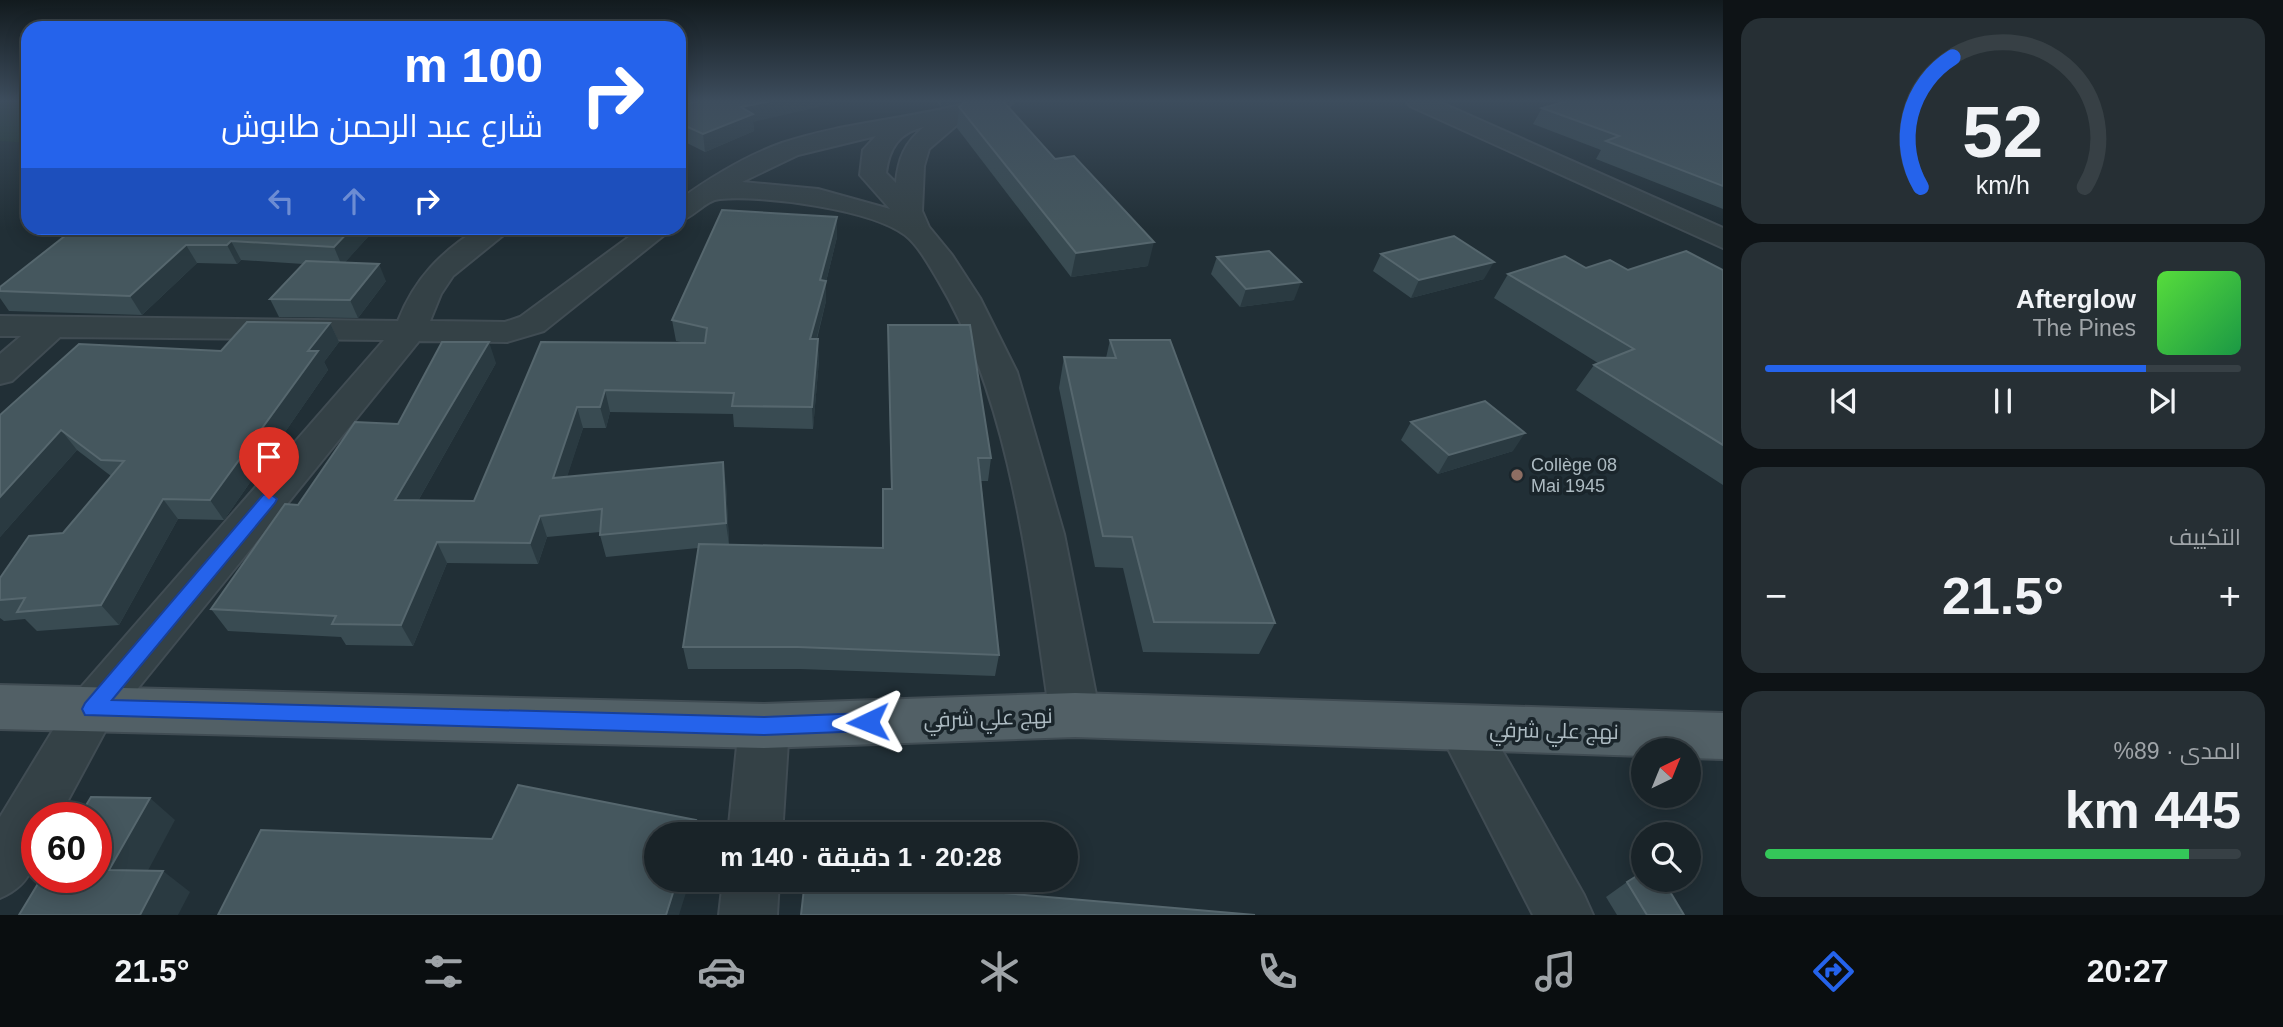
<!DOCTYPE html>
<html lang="ar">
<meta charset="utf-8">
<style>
body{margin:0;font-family:Helvetica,Cairo,sans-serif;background:#262f34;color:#f1f3f6;direction:rtl;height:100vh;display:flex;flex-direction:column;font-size:26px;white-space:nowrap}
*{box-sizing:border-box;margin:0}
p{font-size:23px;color:#9fa4a8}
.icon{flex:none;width:38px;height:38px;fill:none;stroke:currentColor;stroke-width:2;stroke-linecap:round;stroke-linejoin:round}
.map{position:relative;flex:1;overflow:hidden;direction:ltr}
.drawer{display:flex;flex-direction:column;gap:18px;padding:18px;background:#0e1316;width:560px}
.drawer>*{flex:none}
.hud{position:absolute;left:21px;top:21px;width:665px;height:214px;border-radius:21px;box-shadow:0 4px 18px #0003,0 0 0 2px #374045;direction:rtl;background:#2563eb;color:#fff;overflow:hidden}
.needle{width:46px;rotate:43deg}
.controls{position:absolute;left:1631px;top:738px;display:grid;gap:14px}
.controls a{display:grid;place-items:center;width:70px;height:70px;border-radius:50%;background:#192328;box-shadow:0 4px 18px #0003,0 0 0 2px #374045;font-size:35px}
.speed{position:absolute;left:21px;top:802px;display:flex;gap:14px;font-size:35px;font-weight:700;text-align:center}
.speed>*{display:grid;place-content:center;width:91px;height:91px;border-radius:50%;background:#192328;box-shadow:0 4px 18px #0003,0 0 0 2px #374045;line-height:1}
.speed .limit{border:10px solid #d22;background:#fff;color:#111}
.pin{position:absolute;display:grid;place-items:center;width:60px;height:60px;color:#fff;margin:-72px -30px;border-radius:50% 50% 50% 0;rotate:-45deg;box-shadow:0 0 7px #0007}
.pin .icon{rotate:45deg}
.me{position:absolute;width:77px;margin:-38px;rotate:268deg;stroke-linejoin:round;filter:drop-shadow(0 0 5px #0008)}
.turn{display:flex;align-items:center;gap:24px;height:147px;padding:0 28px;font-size:32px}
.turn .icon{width:91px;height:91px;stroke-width:2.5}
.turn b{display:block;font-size:49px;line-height:60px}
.lanes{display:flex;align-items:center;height:66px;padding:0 28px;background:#0003;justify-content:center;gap:35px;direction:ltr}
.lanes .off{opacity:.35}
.big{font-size:52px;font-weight:700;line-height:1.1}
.drawer .tile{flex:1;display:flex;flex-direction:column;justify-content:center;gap:10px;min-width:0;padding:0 24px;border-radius:21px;background:#262f34}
.drawer .dial{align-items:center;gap:0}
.dial svg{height:182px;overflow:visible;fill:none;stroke:#374045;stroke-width:7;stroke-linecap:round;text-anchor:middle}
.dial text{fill:#f1f3f6;stroke:none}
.song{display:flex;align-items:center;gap:21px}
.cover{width:84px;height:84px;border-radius:10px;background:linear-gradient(135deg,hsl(110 70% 55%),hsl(140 70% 35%))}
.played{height:7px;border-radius:4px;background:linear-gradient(90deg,#2563eb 80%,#374045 80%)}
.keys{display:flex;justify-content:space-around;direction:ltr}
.heat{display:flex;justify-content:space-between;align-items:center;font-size:38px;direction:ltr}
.charge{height:10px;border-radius:5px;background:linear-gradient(90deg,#34c759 89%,#374045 0)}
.trip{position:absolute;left:644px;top:822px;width:434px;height:70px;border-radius:35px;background:#192328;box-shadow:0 4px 18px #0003,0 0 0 2px #374045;font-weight:700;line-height:70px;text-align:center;direction:rtl}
.dock{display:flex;height:112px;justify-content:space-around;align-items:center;background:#0a0e10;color:#9fa4a8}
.dock .icon{width:49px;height:49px}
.dock .current{color:#2563eb}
.dock b{font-size:32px;color:#f1f3f6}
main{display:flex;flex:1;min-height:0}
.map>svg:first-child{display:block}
.green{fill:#233733}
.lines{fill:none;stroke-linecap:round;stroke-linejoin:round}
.minor-casing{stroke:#404c53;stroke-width:4}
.primary-casing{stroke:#404c53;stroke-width:4}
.minor{fill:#344146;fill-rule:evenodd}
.primary{fill:#526066;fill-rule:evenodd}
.wall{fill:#394b52}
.shaded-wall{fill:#2a3a41}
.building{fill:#45575e;stroke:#56676e;stroke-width:2}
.route{fill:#2563eb;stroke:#184099;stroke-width:2}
.education-dot{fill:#8d6e63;stroke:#1a252b;stroke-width:2.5}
.labels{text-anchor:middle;stroke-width:7;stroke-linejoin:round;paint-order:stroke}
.poi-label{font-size:18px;fill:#aebcc3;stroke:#1a252b;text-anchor:start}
.near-street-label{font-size:21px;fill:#aebcc3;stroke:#1a252b}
</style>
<main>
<section class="drawer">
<div class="tile dial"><svg viewBox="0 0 100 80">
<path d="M14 69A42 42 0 1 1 86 69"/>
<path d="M14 69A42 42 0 0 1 28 12" stroke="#2563eb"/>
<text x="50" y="56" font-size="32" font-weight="700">52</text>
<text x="50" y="72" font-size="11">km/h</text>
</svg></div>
<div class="tile">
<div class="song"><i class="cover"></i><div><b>Afterglow</b><p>The Pines</p></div></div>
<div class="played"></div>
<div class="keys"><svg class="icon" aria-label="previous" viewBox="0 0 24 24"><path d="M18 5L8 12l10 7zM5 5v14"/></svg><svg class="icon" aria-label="pause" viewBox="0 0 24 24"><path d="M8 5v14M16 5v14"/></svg><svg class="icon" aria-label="next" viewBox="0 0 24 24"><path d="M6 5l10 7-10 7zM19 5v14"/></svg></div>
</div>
<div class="tile"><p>التكييف</p>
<div class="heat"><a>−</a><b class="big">21.5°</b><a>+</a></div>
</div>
<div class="tile"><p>المدى · 89%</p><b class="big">445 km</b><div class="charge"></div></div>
</section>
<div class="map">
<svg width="1723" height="915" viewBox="0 0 1723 915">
<rect width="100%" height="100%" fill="#212f36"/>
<!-- green -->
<polygon class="green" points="0,101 28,101 28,143 0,141"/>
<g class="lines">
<!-- minor casing -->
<g class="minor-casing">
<g id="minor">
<path d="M976,101H1013L1009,106L965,118L929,149L924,166L922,211L929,227L952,255L980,298L1017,372L1064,534L1100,715L1092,731L1075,737L1058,731L1050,715C1029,576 1012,404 939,282C930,267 919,246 905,235C871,209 763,195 720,199C705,200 694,218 679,221V200C711,177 745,156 782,143C845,122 912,119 976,101ZM924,127C905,142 898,159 896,183L886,173C889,149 899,132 924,127ZM876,136L863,150L860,175L890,209L818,189L742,182L798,155Z"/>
<polygon points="1406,101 1437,101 1723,228 1723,248 1410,106"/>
<path d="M479,228H512L453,276L441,294L430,321L505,322L520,317L641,228H673L544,331L507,342L419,341L109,724L59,817H37C37,854 38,882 0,898V817L75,694L384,340L60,337L12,381L0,384V354L21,336H0V316L398,321C415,278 441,252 479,228Z"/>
<polygon points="764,704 782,710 789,726 782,835 728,835 739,726 746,710"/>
<polygon points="1463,706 1481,713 1584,895 1593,915 1533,915 1438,729 1445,713"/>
<polygon points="723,880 779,880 777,915 719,915"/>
</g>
</g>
<!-- primary casing -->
<g class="primary-casing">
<polygon id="primary" points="0,685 764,704 1075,693 1723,713 1723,759 1689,758 1689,751 1643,751 1643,756 1075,737 764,748 0,729"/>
</g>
<!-- minor -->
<use href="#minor" class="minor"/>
<!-- primary -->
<use href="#primary" class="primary"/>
</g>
<!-- wall -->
<g class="wall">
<polygon points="936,101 965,101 941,107"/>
<polygon points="1723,101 1723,209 1596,159 1601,150 1533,124 1542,108"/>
<polygon points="679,107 753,122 754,131 705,152 679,139"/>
<polygon points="959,107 1148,266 1071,277 957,128"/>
<polygon points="837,217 837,237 826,282 826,301 817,339 819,360 813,429 734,427 733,414 610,412 606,428 583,428 567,476 726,483 729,544 882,548 891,489 888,325 991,458 988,481 981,481 999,655 995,676 800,669 688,669 683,647 698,548 606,557 600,535 600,532 547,537 538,564 447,563 413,646 346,645 341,637 228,631 211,609 298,505 398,424 496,363 418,501 474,501 541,342 686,343 676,341 672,320"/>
<polygon points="75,228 376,228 345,262 386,281 358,318 279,317 270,299 303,264 241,260 237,264 197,263 142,315 9,311 0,298 0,287"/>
<polygon points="438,228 475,228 463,236"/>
<polygon points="1381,254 1484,279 1411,298 1373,271"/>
<polygon points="1217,257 1294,300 1240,307 1211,274"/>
<polygon points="1586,268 1628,270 1723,270 1723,485 1576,390 1594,365 1598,363 1494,298 1508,274"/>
<polygon points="330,323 339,342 324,362 328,370 224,520 178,519 119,625 37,631 25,619 4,621 0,618 0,578 63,533 111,476 77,450 0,537 0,415"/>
<polygon points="1110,340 1275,623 1259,654 1143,652 1123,568 1095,567 1059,388 1064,357 1106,358"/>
<polygon points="1411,422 1513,451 1438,474 1401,440"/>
<polygon points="1627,882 1684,915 1617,915 1606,897"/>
</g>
<!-- shaded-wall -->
<g class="shaded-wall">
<polygon points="679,101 688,101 679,105"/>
<polygon points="771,101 845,101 753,122 754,131 705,152 703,134 741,107"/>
<polygon points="941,101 965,101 941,107"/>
<polygon points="837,217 837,237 826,282 826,301 811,360 810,339 820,280"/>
<polygon points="352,228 376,228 342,266 334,247"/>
<polygon points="460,228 475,228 463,236"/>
<polygon points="231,241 241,260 237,264 227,245"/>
<polygon points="1154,242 1148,266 1071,277 1076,253"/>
<polygon points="186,245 197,263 142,315 130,296"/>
<polygon points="1494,262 1484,279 1411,298 1419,280"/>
<polygon points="379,264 386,281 358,318 350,300"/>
<polygon points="1301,282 1294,300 1240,307 1246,289"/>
<polygon points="330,323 339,342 324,362 328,370 224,520 210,500 308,351"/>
<polygon points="818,339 819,360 813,429 812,407"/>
<polygon points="489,342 496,363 406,522 395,500"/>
<polygon points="605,390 610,412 606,428 600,407"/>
<polygon points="577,407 583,428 560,499 553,478"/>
<polygon points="61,430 77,450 0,537 0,497"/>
<polygon points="1525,433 1513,451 1438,474 1449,455"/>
<polygon points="723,462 726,483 729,545 726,523"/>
<polygon points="163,499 178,519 119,625 101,605"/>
<polygon points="540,516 547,537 538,564 530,543"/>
<polygon points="437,542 447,563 413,646 401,625"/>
<polygon points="150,798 175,820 137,891 109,870"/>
<polygon points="696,820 700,835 691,835"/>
<polygon points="163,871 190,892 178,915 140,915"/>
<polygon points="677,880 690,880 679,915 666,915"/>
</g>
<!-- building -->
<g class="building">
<polygon points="697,101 771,101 741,107 753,114 703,134 679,123 679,107"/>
<polygon points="966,101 1003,101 1055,159 1074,156 1154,242 1076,253 959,107"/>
<polygon points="1567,101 1723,101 1723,186 1606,141 1619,136 1542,108"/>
<polygon points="722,210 837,217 820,280 826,281 810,339 818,339 812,407 732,406 734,393 605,390 600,407 577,407 553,478 723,462 726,523 600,535 602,509 540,516 530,543 437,542 401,625 332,624 336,616 211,609 285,504 298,505 355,422 398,424 442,342 489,342 395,500 474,501 541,342 705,343 707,328 672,320"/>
<polygon points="75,228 352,228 334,247 231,241 227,245 186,245 130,296 0,291 0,287"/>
<polygon points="1454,236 1494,262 1419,280 1381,254"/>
<polygon points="1269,251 1301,282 1246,289 1217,257"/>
<polygon points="1686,251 1723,270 1723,445 1594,365 1634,349 1508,274 1565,256 1586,268 1610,260 1628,270"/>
<polygon points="306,261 379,264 350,300 270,299"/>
<polygon points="247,322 330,323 308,351 318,351 210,500 163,499 101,605 17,612 25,598 0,600 0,578 29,536 63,533 124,461 101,460 61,430 0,497 0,415 79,344 221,351"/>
<polygon points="888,325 970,325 991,458 978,458 999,655 798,647 683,647 699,544 883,548 883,489 892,489"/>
<polygon points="1110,340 1170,340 1275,623 1154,622 1132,537 1103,536 1064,357 1116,358"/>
<polygon points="1485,401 1525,433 1449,455 1411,422"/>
<polygon points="518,785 696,820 691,835 656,835 656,880 677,880 666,915 218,915 261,830 492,839"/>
<polygon points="91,797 150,798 109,870 163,871 140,915 19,915 42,877 96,877 96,817 79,817"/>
<polygon points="1643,872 1643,880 1663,880 1684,915 1647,915 1627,882"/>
<polygon points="805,880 853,880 1255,915 801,915"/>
</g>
<!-- sky -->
<linearGradient id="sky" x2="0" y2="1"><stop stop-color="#121a1e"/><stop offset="0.44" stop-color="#3d4d5d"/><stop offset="1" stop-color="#3d4d5d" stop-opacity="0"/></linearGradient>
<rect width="1723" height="229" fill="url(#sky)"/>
<!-- route -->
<polygon class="route" points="269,493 277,499 275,503 112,700 764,717 868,713 875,716 878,722 875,729 868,731 764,735 85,715 82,709 85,703 263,495"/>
<!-- markers -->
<circle class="education-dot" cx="1517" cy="475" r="7"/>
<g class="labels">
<!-- poi labels -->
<g class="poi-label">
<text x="1531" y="471">Collège 08<tspan x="1531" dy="21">Mai 1945</tspan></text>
</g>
<!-- near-street labels -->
<g class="near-street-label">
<text transform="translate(988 718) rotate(-2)" y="7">نهج علي شرفي</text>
<text transform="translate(1554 731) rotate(1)" y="7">نهج علي شرفي</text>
</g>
</g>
</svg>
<div class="controls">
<a><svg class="needle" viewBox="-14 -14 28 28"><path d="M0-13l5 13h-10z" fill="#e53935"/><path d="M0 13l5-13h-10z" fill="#9fa4a8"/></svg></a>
<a><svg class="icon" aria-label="search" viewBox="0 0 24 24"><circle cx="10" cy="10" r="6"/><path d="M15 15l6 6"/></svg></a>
</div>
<div class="speed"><div class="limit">60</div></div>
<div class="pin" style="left:269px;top:499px;background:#d93025"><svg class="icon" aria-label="arrive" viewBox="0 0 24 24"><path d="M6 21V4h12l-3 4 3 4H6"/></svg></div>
<svg class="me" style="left:868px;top:722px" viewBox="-20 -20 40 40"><path d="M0-17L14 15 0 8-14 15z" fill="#2563eb" stroke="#fff" stroke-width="4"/></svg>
<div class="trip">20:28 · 1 دقيقة · 140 m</div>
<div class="hud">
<div class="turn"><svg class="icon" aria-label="right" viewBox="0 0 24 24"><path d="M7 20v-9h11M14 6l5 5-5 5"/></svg><div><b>100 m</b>شارع عبد الرحمن طابوش</div></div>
<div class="lanes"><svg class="icon off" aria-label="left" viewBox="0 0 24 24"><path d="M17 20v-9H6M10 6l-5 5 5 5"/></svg><svg class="icon off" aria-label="ahead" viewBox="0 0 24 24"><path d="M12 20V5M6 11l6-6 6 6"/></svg><svg class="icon" aria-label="right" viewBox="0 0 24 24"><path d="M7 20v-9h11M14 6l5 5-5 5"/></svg></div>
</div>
</div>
</main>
<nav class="dock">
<b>20:27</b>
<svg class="icon current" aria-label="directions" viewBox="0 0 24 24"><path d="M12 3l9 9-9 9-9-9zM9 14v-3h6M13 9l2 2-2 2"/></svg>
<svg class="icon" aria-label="music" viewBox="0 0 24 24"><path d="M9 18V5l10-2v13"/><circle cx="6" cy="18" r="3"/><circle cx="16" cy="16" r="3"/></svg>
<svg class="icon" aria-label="phone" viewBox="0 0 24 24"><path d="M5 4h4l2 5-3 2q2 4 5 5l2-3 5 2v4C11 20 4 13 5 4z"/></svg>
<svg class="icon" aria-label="climate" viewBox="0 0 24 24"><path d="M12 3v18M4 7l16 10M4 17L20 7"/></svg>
<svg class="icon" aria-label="car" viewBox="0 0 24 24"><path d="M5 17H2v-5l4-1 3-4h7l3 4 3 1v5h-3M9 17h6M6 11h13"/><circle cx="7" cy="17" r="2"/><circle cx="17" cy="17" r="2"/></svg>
<svg class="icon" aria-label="filters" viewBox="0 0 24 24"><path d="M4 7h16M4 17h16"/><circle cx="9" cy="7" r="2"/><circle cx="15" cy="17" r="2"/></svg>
<b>21.5°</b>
</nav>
